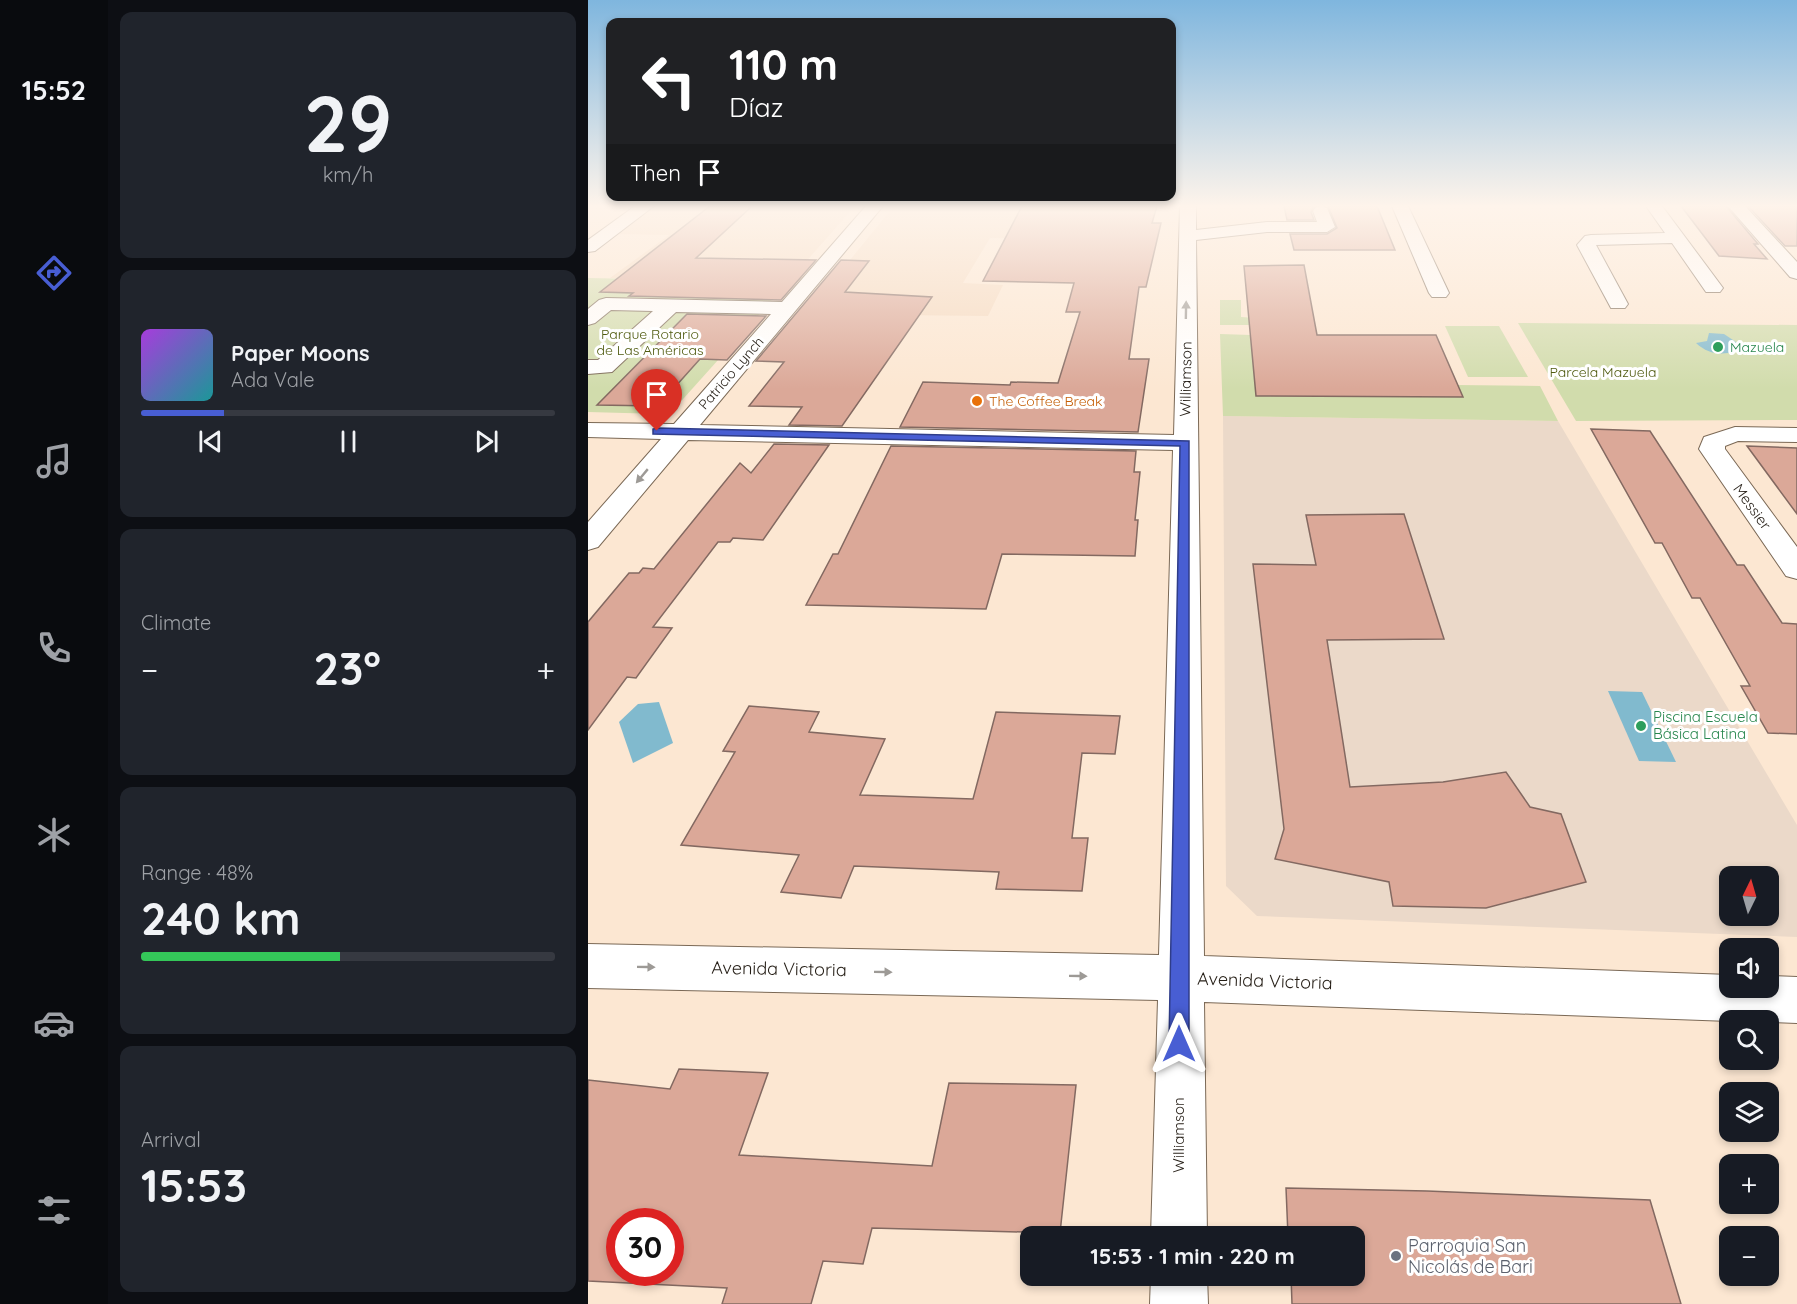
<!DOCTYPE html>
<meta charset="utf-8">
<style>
body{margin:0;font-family:Quicksand,sans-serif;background:#20242c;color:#f1f3f6;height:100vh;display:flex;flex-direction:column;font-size:22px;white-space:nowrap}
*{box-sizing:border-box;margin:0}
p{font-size:20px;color:#9ea1a6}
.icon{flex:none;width:33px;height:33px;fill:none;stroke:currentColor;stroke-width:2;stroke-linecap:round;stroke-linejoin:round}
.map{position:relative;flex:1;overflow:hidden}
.panel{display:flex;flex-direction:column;gap:12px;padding:12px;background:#0d0f14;width:480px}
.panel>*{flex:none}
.hud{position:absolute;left:18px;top:18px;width:570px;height:183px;border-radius:12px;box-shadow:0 3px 9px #0003;background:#202124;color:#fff;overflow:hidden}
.needle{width:39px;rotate:5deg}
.buttons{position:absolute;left:1131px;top:866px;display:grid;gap:12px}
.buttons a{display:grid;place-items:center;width:60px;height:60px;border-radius:12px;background:#171b24;box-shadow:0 3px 9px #0003;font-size:30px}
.speed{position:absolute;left:18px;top:1208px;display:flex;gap:12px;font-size:30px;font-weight:700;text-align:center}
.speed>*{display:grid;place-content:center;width:78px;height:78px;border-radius:50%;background:#171b24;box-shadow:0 3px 9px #0003;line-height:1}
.speed .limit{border:9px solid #d22;background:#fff;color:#111}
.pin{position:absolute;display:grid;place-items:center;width:51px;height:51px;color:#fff;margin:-62px -26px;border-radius:50% 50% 50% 0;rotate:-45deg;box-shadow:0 0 6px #0007}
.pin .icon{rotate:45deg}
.me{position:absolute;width:66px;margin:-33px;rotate:0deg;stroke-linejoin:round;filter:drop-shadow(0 0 4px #0008)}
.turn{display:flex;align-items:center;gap:21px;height:126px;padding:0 24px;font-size:27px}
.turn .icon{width:78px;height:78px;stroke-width:2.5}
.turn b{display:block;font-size:42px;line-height:51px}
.then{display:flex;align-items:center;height:57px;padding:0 24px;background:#0003;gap:12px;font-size:22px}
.big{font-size:45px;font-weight:700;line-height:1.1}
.panel .card{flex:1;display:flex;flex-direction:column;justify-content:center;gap:9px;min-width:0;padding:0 21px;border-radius:12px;background:#20242c}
.panel .dial{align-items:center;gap:0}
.dial b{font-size:78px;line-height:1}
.song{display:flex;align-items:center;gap:18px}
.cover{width:72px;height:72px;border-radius:9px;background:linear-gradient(135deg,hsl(280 70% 55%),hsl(180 70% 35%))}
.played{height:6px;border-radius:3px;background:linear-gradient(90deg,#485ed3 20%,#363941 20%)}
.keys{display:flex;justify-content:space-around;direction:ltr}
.heat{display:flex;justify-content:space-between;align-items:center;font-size:33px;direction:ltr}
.charge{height:9px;border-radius:4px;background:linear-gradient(90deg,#34c759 48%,#363941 0)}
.trip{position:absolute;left:432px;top:1226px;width:345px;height:60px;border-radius:12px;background:#171b24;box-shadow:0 3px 9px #0003;font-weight:700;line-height:60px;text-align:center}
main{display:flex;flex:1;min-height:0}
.menu{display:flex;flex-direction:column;width:108px;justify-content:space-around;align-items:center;background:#090b0e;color:#9ea1a6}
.menu .icon{width:42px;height:42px}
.menu .selected{color:#485ed3}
.menu b{font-size:27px;color:#f1f3f6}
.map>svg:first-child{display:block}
.built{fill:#f5dac0}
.education{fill:#ebd9c9;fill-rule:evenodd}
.green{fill:#d1dcac}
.water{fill:#81bace}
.building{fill:#dba898;stroke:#836961;stroke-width:1.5;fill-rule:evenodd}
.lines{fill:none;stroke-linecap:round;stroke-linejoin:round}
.minor-casing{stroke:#7b6956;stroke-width:2}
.minor{fill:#fff;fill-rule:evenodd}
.oneway{fill:#9d9a96}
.route{fill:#485ed3;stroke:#2f3d89;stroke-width:1.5}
.leisure-dot{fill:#2e9e5b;stroke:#fff;stroke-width:2}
.food-dot{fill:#e8710a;stroke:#fff;stroke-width:2}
.worship-dot{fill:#6b7280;stroke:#fff;stroke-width:2}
.labels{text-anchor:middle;stroke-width:6;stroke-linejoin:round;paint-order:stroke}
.far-park-label{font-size:14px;fill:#505b10;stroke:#fff}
.far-leisure-label{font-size:14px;fill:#27864d;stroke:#fff;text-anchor:start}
.far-street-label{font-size:14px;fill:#251e16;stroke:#fff}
.far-food-label{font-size:14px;fill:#c56008;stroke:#fff;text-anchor:start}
.street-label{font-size:15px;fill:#251e16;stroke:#fff}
.leisure-label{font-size:15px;fill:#27864d;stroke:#fff;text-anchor:start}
.near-street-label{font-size:18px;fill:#251e16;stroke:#fff}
.near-worship-label{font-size:18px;fill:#5b616d;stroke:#fff;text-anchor:start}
</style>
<main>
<nav class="menu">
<b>15:52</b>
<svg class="icon selected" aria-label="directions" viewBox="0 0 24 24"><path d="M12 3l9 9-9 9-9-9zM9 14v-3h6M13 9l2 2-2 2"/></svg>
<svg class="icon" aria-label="music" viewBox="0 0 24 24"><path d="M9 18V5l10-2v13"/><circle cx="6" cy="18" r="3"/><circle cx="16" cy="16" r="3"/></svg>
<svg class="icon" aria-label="phone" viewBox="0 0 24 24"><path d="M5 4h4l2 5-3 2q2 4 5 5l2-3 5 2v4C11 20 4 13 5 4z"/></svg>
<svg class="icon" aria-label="climate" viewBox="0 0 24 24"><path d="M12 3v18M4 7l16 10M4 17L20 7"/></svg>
<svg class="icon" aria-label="car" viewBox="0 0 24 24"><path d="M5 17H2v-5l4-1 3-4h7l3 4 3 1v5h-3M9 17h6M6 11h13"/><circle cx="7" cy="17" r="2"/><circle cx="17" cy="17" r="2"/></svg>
<svg class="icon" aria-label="filters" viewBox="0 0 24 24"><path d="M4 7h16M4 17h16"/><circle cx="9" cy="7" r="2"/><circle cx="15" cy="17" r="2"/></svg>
</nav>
<section class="panel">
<div class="card dial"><b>29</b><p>km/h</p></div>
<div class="card">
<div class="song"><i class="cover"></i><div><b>Paper Moons</b><p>Ada Vale</p></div></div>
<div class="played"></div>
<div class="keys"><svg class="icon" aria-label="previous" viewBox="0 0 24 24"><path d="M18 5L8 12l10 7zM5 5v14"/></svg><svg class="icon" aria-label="pause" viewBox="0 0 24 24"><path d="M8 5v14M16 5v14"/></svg><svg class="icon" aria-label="next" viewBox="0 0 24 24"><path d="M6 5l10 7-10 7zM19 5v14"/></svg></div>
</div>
<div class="card"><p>Climate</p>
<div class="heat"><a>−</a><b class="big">23°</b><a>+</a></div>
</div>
<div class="card"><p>Range · 48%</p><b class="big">240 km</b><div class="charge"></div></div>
<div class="card"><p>Arrival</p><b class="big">15:53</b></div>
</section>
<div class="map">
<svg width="1209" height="1304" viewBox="0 0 1209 1304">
<rect width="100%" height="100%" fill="#fce7d2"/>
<!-- built -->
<g class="built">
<polygon points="67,206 267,206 200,282 22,278 81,235 31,234"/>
<polygon points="306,206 532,206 521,240 402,238 375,283 415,285 400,316 218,314"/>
</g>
<!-- education -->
<path class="education" d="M635,416L970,421L1209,825V937L669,916L638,886ZM1142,876H1180V915H1142Z"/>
<!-- green -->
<g class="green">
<polygon points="0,278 200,282 87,408 73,414 0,412"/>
<polygon points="632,300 653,300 653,317 668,318 663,325 632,325"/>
<polygon points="930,323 1209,325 1209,420 988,421"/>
<polygon points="857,326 911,326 940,377 880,377"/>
<polygon points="632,334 663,335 668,396 874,397 869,385 952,386 970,421 635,416"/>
</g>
<!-- water -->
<g class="water">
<path d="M1121,333L1136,334L1148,342L1147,352C1131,355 1120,354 1108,343L1119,341Z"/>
<polygon points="1020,691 1054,692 1088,762 1051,761"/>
<polygon points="71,702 85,743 45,763 31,722 50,704"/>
</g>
<!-- building -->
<g class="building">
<polygon points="122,206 160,206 162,208 108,258 228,260 193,300 41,296 45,293 12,292"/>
<polygon points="434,206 569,206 564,223 573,223 558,287 551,287 541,359 561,359 550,432 312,427 335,382 422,385 423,382 470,383 492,312 478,312 486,283 395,281"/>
<polygon points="696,206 726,206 723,212 726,220 699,220"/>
<polygon points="740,206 789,206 807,250 706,250 702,234 739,234 749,228"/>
<polygon points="1093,206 1138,206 1170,244 1166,244 1179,259 1131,256"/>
<polygon points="1160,206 1209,206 1209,246 1197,246"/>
<polygon points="253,260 281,261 257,292 344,297 254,426 201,425 214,407 161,406 196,362 168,361"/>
<polygon points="716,265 729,335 848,335 875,397 668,396 656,266"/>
<polygon points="99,314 178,316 139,360 112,359 70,406 9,405"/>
<polygon points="1003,429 1062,431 1149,565 1156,565 1194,623 1209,624 1209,734 1180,733 1153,686 1162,686 1112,598 1104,598 1074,543 1067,543"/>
<polygon points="186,444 241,445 175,540 145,538 142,542 130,542 65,627 84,628 48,678 39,677 0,730 0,622 41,573 51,573 55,568 66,569 152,463 163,473"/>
<polygon points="303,446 548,451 546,472 552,472 547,520 550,520 547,556 414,554 398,609 218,605 245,554 250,554"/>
<polygon points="1159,446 1209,448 1209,514"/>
<polygon points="816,514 856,639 739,640 762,787 855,782 918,772 942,807 973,814 998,882 898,908 805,906 801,882 687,859 696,829 665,564 728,565 718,515"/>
<polygon points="161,706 231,712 221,732 297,739 272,795 385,799 408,712 532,716 527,754 494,753 484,838 500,838 494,891 408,889 411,872 266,866 253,898 193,892 211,855 93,845 147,752 135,751"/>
<path d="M91,1069L180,1073L151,1155L344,1166L361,1083L488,1085L472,1233L284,1228L275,1264L235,1261L223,1304H134L139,1288L0,1281V1080L82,1089ZM32,1221H82V1272H32Z"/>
<polygon points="698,1188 839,1191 1062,1200 1093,1304 704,1304 703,1275 766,1275 766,1236 700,1236"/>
</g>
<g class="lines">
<!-- minor casing -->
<g class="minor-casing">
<g id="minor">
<polygon points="47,206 66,206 7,251 0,252 0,240"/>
<polygon points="278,206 295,206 112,425 586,435 592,206 608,206 608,230 679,222 729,222 725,211 727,208 733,206 739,208 747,227 739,232 679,232 608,240 616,956 1142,975 1142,987 1180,987 1180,976 1209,977 1209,1023 1180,1022 1180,1020 1142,1021 616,1002 619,1236 563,1236 570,1000 0,988 0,944 571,955 585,450 100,440 10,547 0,550 0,522 73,439 0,437 0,423 86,424 183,314 88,312 24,372 0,374 0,360 10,360 65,311 23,310 7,323 0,325 0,309 11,300 18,298 194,302"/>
<polygon points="804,206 820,206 861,293 858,297 844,297 841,293"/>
<polygon points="1058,206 1074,206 1135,288 1132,292 1118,292 1084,243 1008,245 1040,304 1037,308 1023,308 989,245 997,236 1003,235 1077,233"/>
<polygon points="1140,206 1157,206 1209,262 1209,279 1202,277"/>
<polygon points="1147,427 1209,428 1209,442 1150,441 1137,446 1137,449 1209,547 1209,579 1198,576 1111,449 1116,437"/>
<polygon points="563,1275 619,1275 620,1304 562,1304"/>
</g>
</g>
<!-- minor -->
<use href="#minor" class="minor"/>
</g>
<!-- one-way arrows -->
<defs><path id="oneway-solid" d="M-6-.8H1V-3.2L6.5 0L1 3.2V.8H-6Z" transform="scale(1.5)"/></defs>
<g class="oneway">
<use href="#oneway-solid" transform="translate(598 310) rotate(-89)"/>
<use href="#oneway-solid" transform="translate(54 476) rotate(130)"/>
<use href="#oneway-solid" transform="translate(58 967) rotate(1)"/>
<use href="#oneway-solid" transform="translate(295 972) rotate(1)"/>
<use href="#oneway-solid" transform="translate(490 976) rotate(1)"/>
</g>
<!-- sky -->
<linearGradient id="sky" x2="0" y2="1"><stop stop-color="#7fb6de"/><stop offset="0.53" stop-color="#fef4eb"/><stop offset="1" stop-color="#fef4eb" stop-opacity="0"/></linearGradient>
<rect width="1209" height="389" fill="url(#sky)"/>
<!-- route -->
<polygon class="route" points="69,428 601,441 601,1044 598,1051 591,1054 584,1051 581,1044 592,446 65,434 65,429"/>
<!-- markers -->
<g class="leisure-dot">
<circle cx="1130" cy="347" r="6"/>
<circle cx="1053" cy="726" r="6"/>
</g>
<circle class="food-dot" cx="389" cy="401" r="6"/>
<circle class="worship-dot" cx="808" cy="1256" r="6"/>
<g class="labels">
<!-- far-park labels -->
<g class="far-park-label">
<text x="62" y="339">Parque Rotario<tspan x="62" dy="16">de Las Américas</tspan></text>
<text x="1015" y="377">Parcela Mazuela</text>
</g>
<!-- far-leisure labels -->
<g class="far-leisure-label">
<text x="1142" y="352">Mazuela</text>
</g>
<!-- far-street labels -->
<g class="far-street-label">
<text transform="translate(143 373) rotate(-49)" y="5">Patricio Lynch</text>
</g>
<!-- far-food labels -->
<g class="far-food-label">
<text x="401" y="406">The Coffee Break</text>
</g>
<!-- street labels -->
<g class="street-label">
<text transform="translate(598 379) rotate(-89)" y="5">Williamson</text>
<text transform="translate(1164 507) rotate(54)" y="5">Messier</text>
<text transform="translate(591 1135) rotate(-90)" y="5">Williamson</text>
</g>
<!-- leisure labels -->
<g class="leisure-label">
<text x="1065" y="722">Piscina Escuela<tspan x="1065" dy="17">Básica Latina</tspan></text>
</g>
<!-- near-street labels -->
<g class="near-street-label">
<text transform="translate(191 969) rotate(1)" y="6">Avenida Victoria</text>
<text transform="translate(677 981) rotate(2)" y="6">Avenida Victoria</text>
</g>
<!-- near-worship labels -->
<g class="near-worship-label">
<text x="820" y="1252">Parroquia San<tspan x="820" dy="21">Nicolás de Bari</tspan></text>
</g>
</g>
</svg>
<div class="buttons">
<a><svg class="needle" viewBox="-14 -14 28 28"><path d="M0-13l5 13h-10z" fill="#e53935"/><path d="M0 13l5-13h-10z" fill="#9ea1a6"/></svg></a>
<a><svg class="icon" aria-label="sound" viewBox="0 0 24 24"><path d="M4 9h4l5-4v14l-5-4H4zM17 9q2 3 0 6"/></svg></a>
<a><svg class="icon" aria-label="search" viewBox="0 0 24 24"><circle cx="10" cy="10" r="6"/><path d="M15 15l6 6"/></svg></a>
<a><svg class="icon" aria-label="layers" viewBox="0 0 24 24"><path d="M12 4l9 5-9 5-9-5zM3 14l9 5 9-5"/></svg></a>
<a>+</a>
<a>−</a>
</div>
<div class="speed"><div class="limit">30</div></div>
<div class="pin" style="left:69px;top:431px;background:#d93025"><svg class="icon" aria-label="arrive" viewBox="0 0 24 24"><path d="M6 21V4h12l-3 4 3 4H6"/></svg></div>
<svg class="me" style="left:591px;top:1044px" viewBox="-20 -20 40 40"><path d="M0-17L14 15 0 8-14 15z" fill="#485ed3" stroke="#fff" stroke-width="4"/></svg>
<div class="trip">15:53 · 1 min · 220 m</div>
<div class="hud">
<div class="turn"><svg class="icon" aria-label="left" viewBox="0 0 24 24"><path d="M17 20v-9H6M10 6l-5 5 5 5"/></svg><div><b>110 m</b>Díaz</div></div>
<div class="then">Then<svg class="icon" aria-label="arrive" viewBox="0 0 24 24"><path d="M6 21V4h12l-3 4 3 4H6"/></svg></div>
</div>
</div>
</main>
